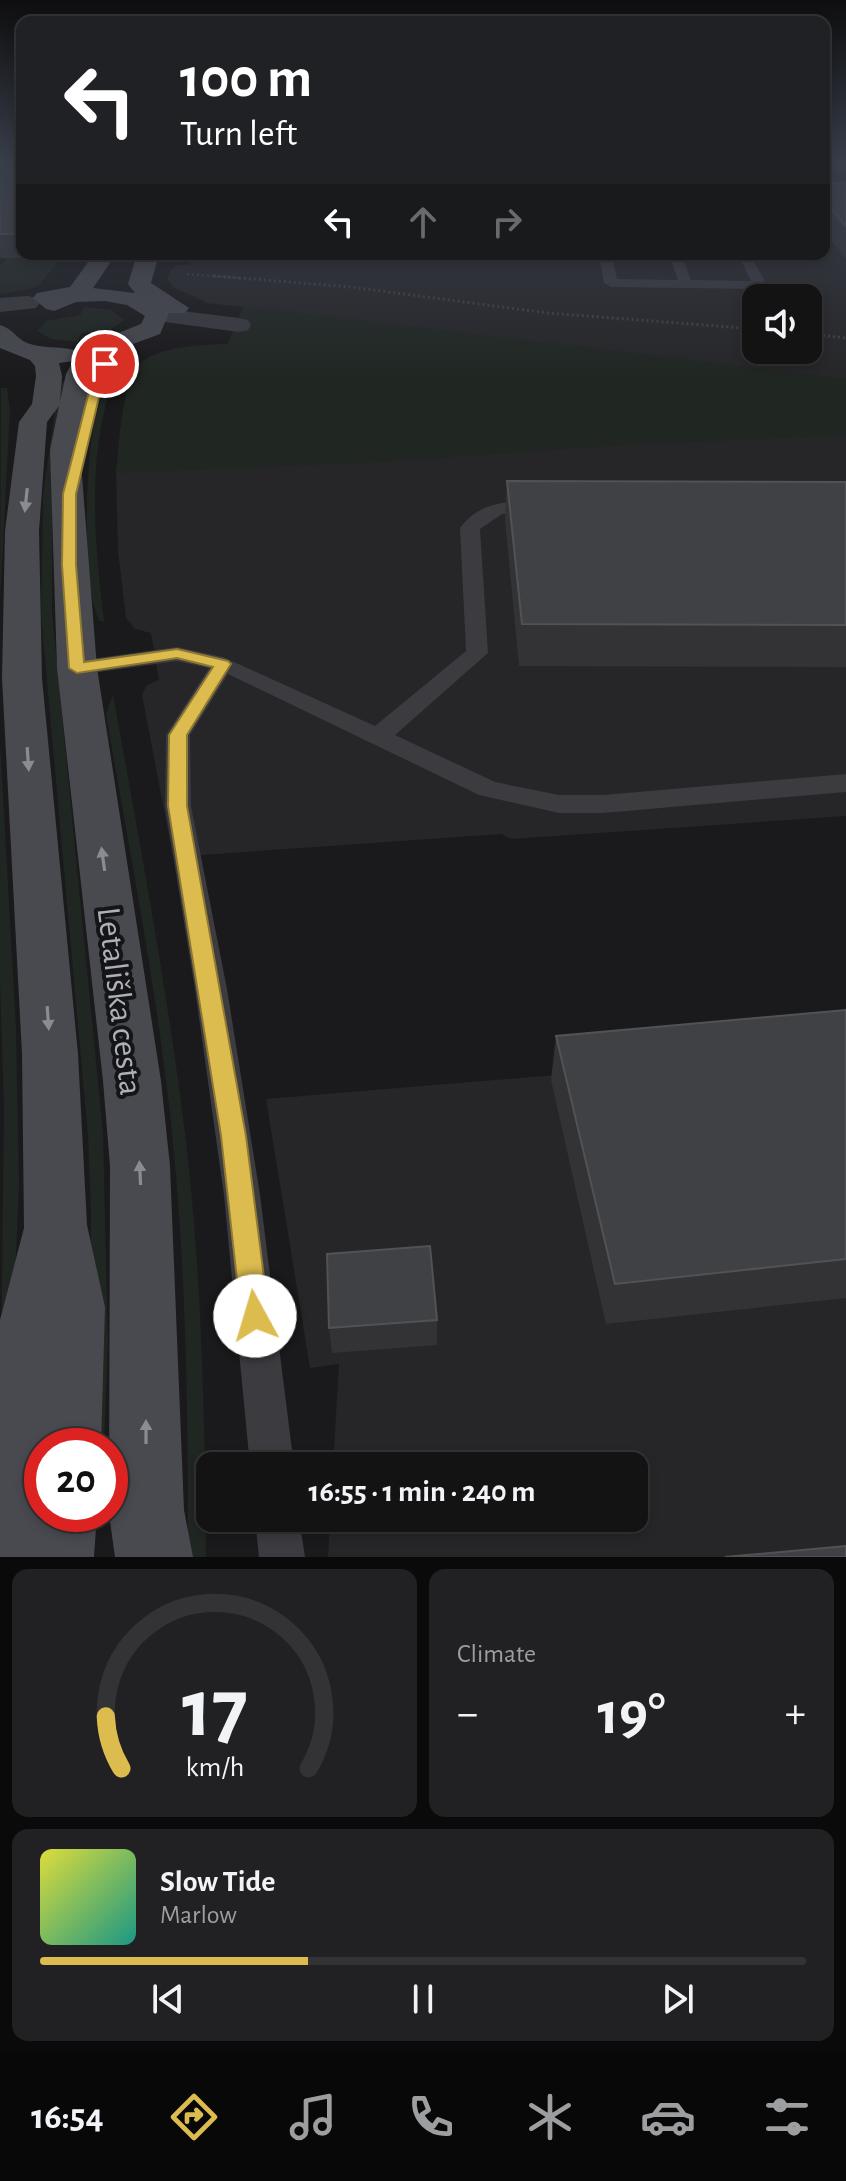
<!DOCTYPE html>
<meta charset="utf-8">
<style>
body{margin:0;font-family:"Alegreya Sans",sans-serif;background:#212022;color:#f1f3f6;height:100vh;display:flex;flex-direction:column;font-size:30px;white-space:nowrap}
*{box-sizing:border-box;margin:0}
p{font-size:26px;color:#9d9ea0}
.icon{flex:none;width:44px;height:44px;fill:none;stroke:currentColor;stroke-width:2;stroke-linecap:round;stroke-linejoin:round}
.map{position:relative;height:1557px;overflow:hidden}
.details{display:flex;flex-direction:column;gap:12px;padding:12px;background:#0b0a0b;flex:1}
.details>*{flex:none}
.guide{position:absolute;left:16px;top:16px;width:814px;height:244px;border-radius:16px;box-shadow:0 4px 12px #0003,0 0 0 2px #333234;background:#202124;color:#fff;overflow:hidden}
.tools{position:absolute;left:742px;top:284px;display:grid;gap:16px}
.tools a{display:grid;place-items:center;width:80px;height:80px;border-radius:16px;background:#141314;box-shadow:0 4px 12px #0003,0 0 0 2px #333234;font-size:40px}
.speed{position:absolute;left:24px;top:1428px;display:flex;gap:16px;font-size:40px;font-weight:700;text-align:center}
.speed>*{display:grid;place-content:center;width:104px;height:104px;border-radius:50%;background:#141314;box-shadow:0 4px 12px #0003,0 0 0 2px #333234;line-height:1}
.speed .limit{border:12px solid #d22;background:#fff;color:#111}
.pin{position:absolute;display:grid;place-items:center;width:68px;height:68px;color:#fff;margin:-34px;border:4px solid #fff;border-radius:50%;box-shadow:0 2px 8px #0007}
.me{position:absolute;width:88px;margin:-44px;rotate:354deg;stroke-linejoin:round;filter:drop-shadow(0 0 6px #0008)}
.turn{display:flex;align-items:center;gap:28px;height:168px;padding:0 32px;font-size:36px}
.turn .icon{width:104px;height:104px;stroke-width:2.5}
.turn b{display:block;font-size:56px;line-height:68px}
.lanes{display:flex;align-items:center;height:76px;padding:0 32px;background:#0003;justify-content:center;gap:40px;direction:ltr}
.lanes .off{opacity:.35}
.big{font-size:60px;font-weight:600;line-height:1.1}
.details .widget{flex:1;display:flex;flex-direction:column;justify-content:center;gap:12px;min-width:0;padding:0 28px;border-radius:16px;background:#212022}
.details .dial{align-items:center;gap:0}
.dial svg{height:208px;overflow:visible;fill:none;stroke:#333234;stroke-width:7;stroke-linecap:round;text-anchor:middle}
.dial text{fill:#f1f3f6;stroke:none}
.song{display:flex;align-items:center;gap:24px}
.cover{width:96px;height:96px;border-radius:12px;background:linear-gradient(135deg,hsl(60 70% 55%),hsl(170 70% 35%))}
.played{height:8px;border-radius:4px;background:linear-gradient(90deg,#ddbc4f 35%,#333234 35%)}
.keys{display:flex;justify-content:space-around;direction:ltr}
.heat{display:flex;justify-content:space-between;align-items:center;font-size:44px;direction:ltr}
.details .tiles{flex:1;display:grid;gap:12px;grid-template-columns:1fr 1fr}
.widget:last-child{grid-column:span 2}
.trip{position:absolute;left:196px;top:1452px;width:452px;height:80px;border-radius:16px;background:#141314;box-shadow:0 4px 12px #0003,0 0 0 2px #333234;font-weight:600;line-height:80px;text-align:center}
.tab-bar{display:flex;height:128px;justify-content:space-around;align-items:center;background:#080808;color:#9d9ea0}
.tab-bar .icon{width:56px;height:56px}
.tab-bar .selected{color:#ddbc4f}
.tab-bar b{font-size:36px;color:#f1f3f6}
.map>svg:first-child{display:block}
.built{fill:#262628;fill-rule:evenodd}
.green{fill:#202621}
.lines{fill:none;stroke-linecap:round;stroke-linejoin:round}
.path-far1{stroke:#414247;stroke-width:2;stroke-dasharray:2 3;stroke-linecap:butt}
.path{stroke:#414247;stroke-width:3;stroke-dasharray:2 3;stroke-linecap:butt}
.service{fill:#3b3b40;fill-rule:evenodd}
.minor{fill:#3b3b40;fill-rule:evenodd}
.tertiary{fill:#3b3b40;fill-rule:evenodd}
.secondary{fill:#494a50;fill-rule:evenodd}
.wall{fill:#333336}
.shaded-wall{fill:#242325}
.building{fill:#404144;stroke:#515256;stroke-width:2}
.oneway{fill:#8a8c94}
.route{fill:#ddbc4f;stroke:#907a33;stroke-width:2}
.labels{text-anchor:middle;stroke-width:8;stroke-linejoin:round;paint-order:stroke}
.near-street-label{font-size:34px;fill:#adb0b9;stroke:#151416}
</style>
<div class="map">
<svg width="846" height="1557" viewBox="0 0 846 1557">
<rect width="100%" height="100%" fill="#1a191b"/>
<!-- built -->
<g class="built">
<path d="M824,203L846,204V816L511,839L501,834L173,857L142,695L147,685L159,680L151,633L135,629L126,618L118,551L116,473L129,383L136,367L142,361L171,350L228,344L243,307L207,303L173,287L167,278L171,270L177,265H189L195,254H824ZM756,298H808V350H756Z"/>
<polygon points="846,1051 846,1557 328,1557 330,1518 634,1518 634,1466 333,1466 339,1364 310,1368 266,1099"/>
</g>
<!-- green -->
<g class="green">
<polygon points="27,254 65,254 37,287 0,294 0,266 7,258"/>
<path d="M244,306L846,379V435L606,446L381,462L116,473C119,448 122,374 143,361C167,345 201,345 228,344Z"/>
<polygon points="84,307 111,310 124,320 110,330 81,333 78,342 51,339 37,331 46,321 80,315"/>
<polygon points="59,382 68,382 52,494 52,613 103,1132 108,1343 104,1446 88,1446 91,1215 88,1136 41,615 43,495"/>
<polygon points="1,388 7,388 10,410 0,601"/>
<path d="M105,388L110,390C87,464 95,545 104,621H100C81,590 86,468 93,430C95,415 100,402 105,388Z"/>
<path d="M113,694C140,845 169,997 187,1150C202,1284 205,1422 206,1557H188C188,1396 186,1233 165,1073C150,953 126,833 106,714Z"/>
<polygon points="0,741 16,1028 19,1186 15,1280 0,1450 4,1109 0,982"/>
</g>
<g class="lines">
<!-- path-far1 -->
<g class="path-far1">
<polyline points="296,258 357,259 379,254"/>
<polyline points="187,274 239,278"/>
</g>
<!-- path -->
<g class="path">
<polyline points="214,276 351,287 548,313 756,329"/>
<polyline points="808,334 846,338"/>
</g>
<!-- service -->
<g class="service">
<polygon points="599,254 611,254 617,279 678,280 669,254 681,254 691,280 751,281 738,254 750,254 767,285 760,289 611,287 604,283"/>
<path d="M539,501L546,503L549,507L546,511L502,514L480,529L488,653L395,735L495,782L559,795H603L846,774V792L603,813H559L479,795L228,674L190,735L191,806L227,989L260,1195L294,1466H250L224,1195L195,989L165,806L166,735L209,668L177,661L77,675L69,673L65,668L69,663L77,661L177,647L223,657L375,726L466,651L460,528C480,501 508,501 539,501Z"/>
<polygon points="255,1518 299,1518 305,1557 259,1557"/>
</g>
<!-- minor -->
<polygon class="minor" points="158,308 239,318 248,320 251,325 248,330 239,332 150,320 146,315 150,310"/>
<!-- tertiary -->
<polygon class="tertiary" points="28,296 36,298 40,303 36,308 0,312 0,298"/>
<!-- secondary -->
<path class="secondary" d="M94,254H116L93,288L135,293L128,284L137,254H159L151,283L189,308L185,313H169L160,334C136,344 105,350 92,374L80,450L97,668L161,1081L170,1166L184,1510L193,1557H115L109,1514L110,1166L103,1081L57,668L50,450L59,406L47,422L39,531L42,678L78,1054L87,1225L105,1307L101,1446H42V1514H97L94,1557H0V1320L24,1228L22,1054L2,678L5,531L19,422L32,404L36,376L35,366L30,360L0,348V325C12,328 16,338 27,343C42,349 59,346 74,350L77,354L91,344L141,324L145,316L127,305L105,301L76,302L54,311L46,309L33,298L37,293L70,287ZM73,361L66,374L60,401L62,376L59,363Z"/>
</g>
<!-- wall -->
<g class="wall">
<polygon points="0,163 22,163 22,254 27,254 24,258 0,258"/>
<polygon points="824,183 846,183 846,259 824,230"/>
<polygon points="507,481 846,482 846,667 519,666 505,520"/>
<polygon points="846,1010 846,1298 606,1324 551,1080 556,1036"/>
<polygon points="437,1320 437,1345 332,1353 329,1328"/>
</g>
<!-- shaded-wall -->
<g class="shaded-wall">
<polygon points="0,163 21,163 0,186"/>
<polygon points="22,231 22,248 19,234"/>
</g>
<!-- building -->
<g class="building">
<polygon points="19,163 22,163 22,231 19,234 0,234 0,178"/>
<polygon points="824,183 846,183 846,227 824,200"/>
<polygon points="507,481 846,482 846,625 522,624"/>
<polygon points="846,1010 846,1259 615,1284 556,1036"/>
<polygon points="430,1246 437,1320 329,1328 327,1254"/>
<polygon points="846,1546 846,1557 725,1557"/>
</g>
<!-- one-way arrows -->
<defs><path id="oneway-solid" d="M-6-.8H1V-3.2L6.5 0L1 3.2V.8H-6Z" transform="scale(2)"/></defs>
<g class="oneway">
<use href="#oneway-solid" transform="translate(26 500) rotate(96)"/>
<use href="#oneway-solid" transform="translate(28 759) rotate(86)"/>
<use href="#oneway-solid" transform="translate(103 859) rotate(-98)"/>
<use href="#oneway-solid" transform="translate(48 1018) rotate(86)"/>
<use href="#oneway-solid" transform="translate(140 1173) rotate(-93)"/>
<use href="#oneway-solid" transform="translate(146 1432) rotate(-90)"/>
</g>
<!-- sky -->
<linearGradient id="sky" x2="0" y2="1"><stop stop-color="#0e0e0f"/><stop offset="0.43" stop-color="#383e4a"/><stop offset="1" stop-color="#383e4a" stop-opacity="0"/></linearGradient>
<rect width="846" height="381" fill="url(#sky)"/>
<!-- route -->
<polygon class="route" points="105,361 110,364 105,372 76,494 76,565 84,662 177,649 228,661 231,664 187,735 187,806 246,1136 269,1316 265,1325 255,1330 246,1325 241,1316 221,1136 168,806 169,735 213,667 177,658 77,673 69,668 62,565 63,494 94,372"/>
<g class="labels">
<!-- near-street labels -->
<g class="near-street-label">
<text transform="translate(121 1001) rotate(83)" y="12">Letališka cesta</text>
</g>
</g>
</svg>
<div class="tools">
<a><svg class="icon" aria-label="sound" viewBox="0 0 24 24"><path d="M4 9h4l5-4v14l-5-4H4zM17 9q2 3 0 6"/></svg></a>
</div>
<div class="speed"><div class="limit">20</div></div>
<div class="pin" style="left:105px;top:364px;background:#d93025"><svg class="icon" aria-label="arrive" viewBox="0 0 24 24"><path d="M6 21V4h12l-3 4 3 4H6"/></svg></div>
<svg class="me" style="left:255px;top:1316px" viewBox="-20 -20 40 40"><circle r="19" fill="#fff"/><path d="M0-13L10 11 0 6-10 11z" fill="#ddbc4f"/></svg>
<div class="trip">16:55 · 1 min · 240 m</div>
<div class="guide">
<div class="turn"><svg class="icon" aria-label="left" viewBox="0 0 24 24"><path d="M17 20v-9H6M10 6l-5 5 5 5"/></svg><div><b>100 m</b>Turn left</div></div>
<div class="lanes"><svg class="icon" aria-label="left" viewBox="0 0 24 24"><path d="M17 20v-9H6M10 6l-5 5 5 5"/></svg><svg class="icon off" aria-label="ahead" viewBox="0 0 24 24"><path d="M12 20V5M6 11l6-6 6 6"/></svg><svg class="icon off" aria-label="right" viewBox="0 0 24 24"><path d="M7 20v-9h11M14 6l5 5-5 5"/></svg></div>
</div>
</div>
<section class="details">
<div class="tiles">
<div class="widget dial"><svg viewBox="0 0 100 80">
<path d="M14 69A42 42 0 1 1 86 69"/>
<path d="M14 69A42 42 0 0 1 8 49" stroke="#ddbc4f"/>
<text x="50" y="56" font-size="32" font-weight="700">17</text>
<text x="50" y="72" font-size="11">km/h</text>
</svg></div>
<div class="widget"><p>Climate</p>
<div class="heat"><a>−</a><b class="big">19°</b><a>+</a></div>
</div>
<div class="widget">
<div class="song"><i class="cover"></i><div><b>Slow Tide</b><p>Marlow</p></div></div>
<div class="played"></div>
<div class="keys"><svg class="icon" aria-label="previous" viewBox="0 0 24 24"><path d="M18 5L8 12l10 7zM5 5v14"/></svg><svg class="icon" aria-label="pause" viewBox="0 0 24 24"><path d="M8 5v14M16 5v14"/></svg><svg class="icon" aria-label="next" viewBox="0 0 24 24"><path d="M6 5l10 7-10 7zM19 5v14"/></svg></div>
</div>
</div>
</section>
<nav class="tab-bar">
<b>16:54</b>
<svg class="icon selected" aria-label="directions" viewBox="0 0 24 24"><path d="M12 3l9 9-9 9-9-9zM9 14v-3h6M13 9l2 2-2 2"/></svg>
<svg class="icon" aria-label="music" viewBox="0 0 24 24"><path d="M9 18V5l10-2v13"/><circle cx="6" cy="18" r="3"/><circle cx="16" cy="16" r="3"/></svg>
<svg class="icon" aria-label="phone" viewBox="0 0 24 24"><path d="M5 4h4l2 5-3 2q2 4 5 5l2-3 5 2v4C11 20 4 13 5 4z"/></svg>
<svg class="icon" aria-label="climate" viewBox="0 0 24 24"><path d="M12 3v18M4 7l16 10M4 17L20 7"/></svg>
<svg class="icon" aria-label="car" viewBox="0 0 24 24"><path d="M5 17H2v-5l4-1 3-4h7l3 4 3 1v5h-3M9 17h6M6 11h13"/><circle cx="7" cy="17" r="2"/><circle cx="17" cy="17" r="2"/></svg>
<svg class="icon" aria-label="filters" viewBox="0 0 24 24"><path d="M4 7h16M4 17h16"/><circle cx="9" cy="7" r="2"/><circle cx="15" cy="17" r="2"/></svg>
</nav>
